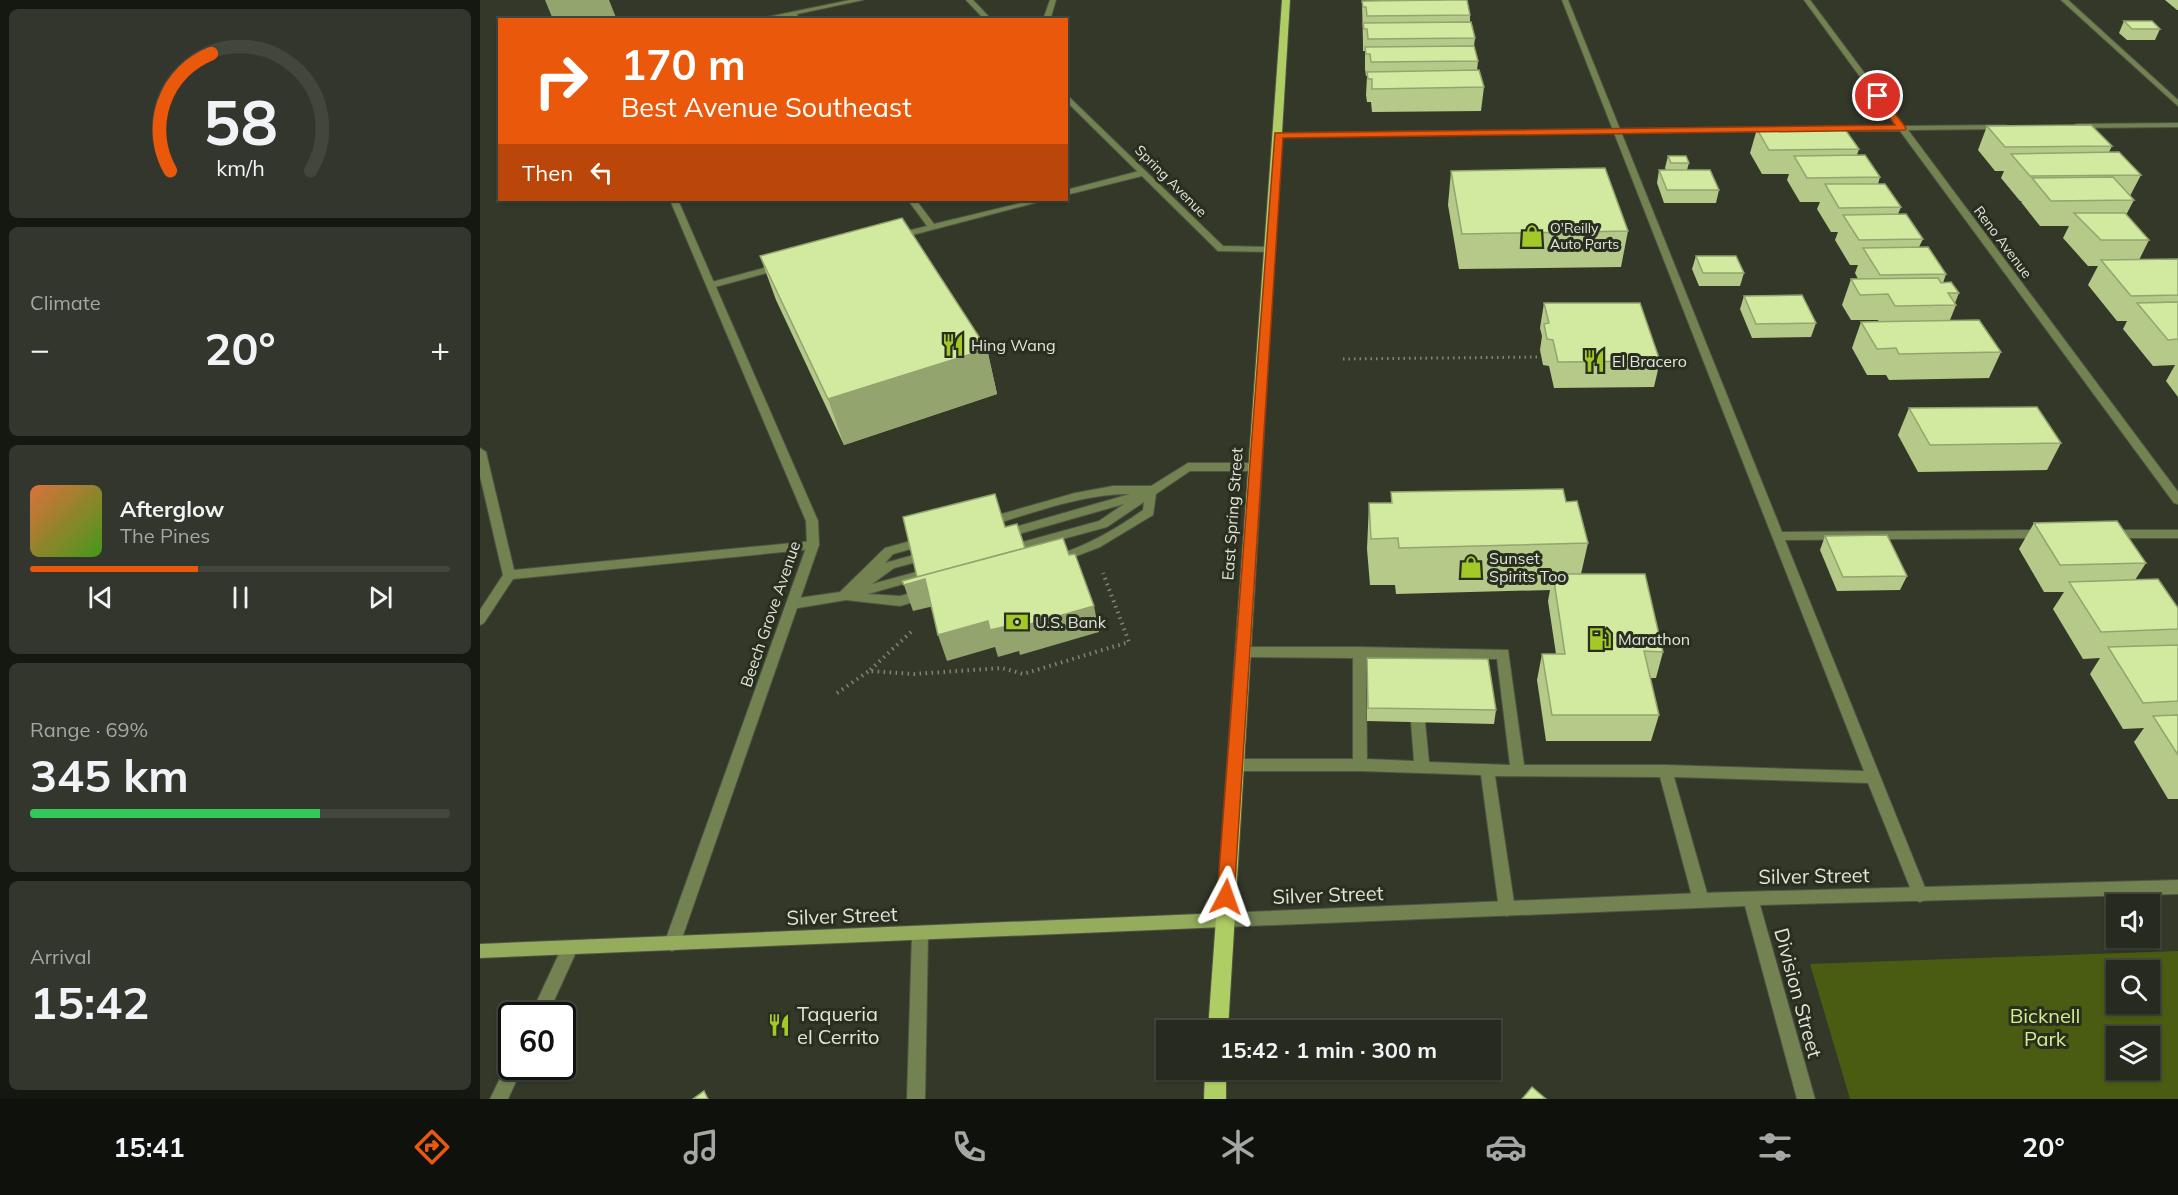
<!DOCTYPE html>
<meta charset="utf-8">
<style>
body{margin:0;font-family:Mulish,sans-serif;background:#32362c;color:#f1f3f6;height:100vh;display:flex;flex-direction:column;font-size:22px;white-space:nowrap}
*{box-sizing:border-box;margin:0}
p{font-size:20px;color:#a4a7a4}
.icon{flex:none;width:33px;height:33px;fill:none;stroke:currentColor;stroke-width:2;stroke-linecap:round;stroke-linejoin:round}
.map{position:relative;flex:1;overflow:hidden}
.panel{display:flex;flex-direction:column;gap:9px;padding:9px;background:#151711;width:480px}
.panel>*{flex:none}
.top-card{position:absolute;left:18px;top:18px;width:570px;height:183px;border-radius:0px;box-shadow:0 2px 4px #0004,0 0 0 2px #42463d;background:#ea580c;color:#fff;overflow:hidden}
.buttons{position:absolute;left:1626px;top:894px;display:grid;gap:12px}
.buttons a{display:grid;place-items:center;width:54px;height:54px;border-radius:0px;background:#262a1f;box-shadow:0 2px 4px #0004,0 0 0 2px #42463d;font-size:30px}
.speed{position:absolute;left:18px;top:1002px;display:flex;gap:12px;font-size:30px;font-weight:700;text-align:center}
.speed>*{display:grid;place-content:center;width:78px;height:78px;border-radius:50%;background:#262a1f;box-shadow:0 2px 4px #0004,0 0 0 2px #42463d;line-height:1}
.speed .limit{border:3px solid #111;border-radius:9px;background:#fff;color:#111}
.pin{position:absolute;display:grid;place-items:center;width:51px;height:51px;color:#fff;margin:-26px;border:3px solid #fff;border-radius:50%;box-shadow:0 2px 6px #0007}
.me{position:absolute;width:66px;margin:-33px;rotate:4deg;stroke-linejoin:round;filter:drop-shadow(0 0 4px #0008)}
.turn{display:flex;align-items:center;gap:21px;height:126px;padding:0 24px;font-size:27px}
.turn .icon{width:78px;height:78px;stroke-width:2.5}
.turn b{display:block;font-size:42px;line-height:51px}
.then{display:flex;align-items:center;height:57px;padding:0 24px;background:#0003;gap:12px;font-size:22px}
.big{font-size:45px;font-weight:700;line-height:1.1}
.panel .tile{flex:1;display:flex;flex-direction:column;justify-content:center;gap:9px;min-width:0;padding:0 21px;border-radius:9px;background:#32362c}
.panel .dial{align-items:center;gap:0}
.dial svg{height:156px;overflow:visible;fill:none;stroke:#42463d;stroke-width:7;stroke-linecap:round;text-anchor:middle}
.dial text{fill:#f1f3f6;stroke:none}
.song{display:flex;align-items:center;gap:18px}
.cover{width:72px;height:72px;border-radius:9px;background:linear-gradient(135deg,hsl(20 70% 55%),hsl(100 70% 35%))}
.played{height:6px;border-radius:3px;background:linear-gradient(90deg,#ea580c 40%,#42463d 40%)}
.keys{display:flex;justify-content:space-around;direction:ltr}
.heat{display:flex;justify-content:space-between;align-items:center;font-size:33px;direction:ltr}
.charge{height:9px;border-radius:4px;background:linear-gradient(90deg,#34c759 69%,#42463d 0)}
.trip{position:absolute;left:676px;top:1020px;width:345px;height:60px;border-radius:0px;background:#262a1f;box-shadow:0 2px 4px #0004,0 0 0 2px #42463d;font-weight:700;line-height:60px;text-align:center}
.menu{display:flex;height:96px;justify-content:space-around;align-items:center;background:#0f110c;color:#a4a7a4}
.menu .icon{width:42px;height:42px}
.menu .current{color:#ea580c}
.menu b{font-size:27px;color:#f1f3f6}
main{display:flex;flex:1;min-height:0}
.map>svg:first-child{display:block}
.green{fill:#495c11;fill-rule:evenodd}
.lines{fill:none;stroke-linecap:round;stroke-linejoin:round}
.service-casing{stroke:#4f5445;stroke-width:2}
.minor-casing{stroke:#4f5445;stroke-width:2}
.secondary-casing{stroke:#4f5445;stroke-width:2}
.primary-casing{stroke:#4f5445;stroke-width:2}
.path-far1{stroke:#808578;stroke-width:3;stroke-dasharray:1.5 4;stroke-linecap:butt}
.path{stroke:#808578;stroke-width:4;stroke-dasharray:1.5 4.5;stroke-linecap:butt}
.service{fill:#728251;fill-rule:evenodd}
.minor{fill:#728251;fill-rule:evenodd}
.secondary{fill:#94ac5c;fill-rule:evenodd}
.primary{fill:#aecd64;fill-rule:evenodd}
.wall{fill:#b5c989}
.shaded-wall{fill:#93a46f}
.building{fill:#d2ea9f;stroke:#93a46f;stroke-width:1.5}
.route{fill:#ea580c;stroke:#983908;stroke-width:1.5}
.labels{text-anchor:middle;stroke-width:6;stroke-linejoin:round;paint-order:stroke}
.far-street-label{font-size:14px;fill:#e1e5db;stroke:#292e1f}
.far-poi-label{font-size:14px;fill:#e1e5db;stroke:#292e1f;text-anchor:start}
.poi-label{font-size:16px;fill:#e1e5db;stroke:#292e1f;text-anchor:start}
.street-label{font-size:16px;fill:#e1e5db;stroke:#292e1f}
.near-street-label{font-size:20px;fill:#e1e5db;stroke:#292e1f}
.near-poi-label{font-size:20px;fill:#e1e5db;stroke:#292e1f;text-anchor:start}
.near-park-label{font-size:20px;fill:#d2f18c;stroke:#292e1f}
</style>
<main>
<section class="panel">
<div class="tile dial"><svg viewBox="0 0 100 80">
<path d="M14 69A42 42 0 1 1 86 69"/>
<path d="M14 69A42 42 0 0 1 35 9" stroke="#ea580c"/>
<text x="50" y="56" font-size="32" font-weight="700">58</text>
<text x="50" y="72" font-size="11">km/h</text>
</svg></div>
<div class="tile"><p>Climate</p>
<div class="heat"><a>−</a><b class="big">20°</b><a>+</a></div>
</div>
<div class="tile">
<div class="song"><i class="cover"></i><div><b>Afterglow</b><p>The Pines</p></div></div>
<div class="played"></div>
<div class="keys"><svg class="icon" aria-label="previous" viewBox="0 0 24 24"><path d="M18 5L8 12l10 7zM5 5v14"/></svg><svg class="icon" aria-label="pause" viewBox="0 0 24 24"><path d="M8 5v14M16 5v14"/></svg><svg class="icon" aria-label="next" viewBox="0 0 24 24"><path d="M6 5l10 7-10 7zM19 5v14"/></svg></div>
</div>
<div class="tile"><p>Range · 69%</p><b class="big">345 km</b><div class="charge"></div></div>
<div class="tile"><p>Arrival</p><b class="big">15:42</b></div>
</section>
<div class="map">
<svg width="1698" height="1099" viewBox="0 0 1698 1099">
<rect width="100%" height="100%" fill="#333829"/>
<!-- green -->
<path class="green" d="M1698,951V1099H1370L1330,964ZM1636,970H1670V1004H1636ZM1636,1036H1670V1070H1636Z"/>
<g class="lines">
<!-- service casing -->
<g class="service-casing">
<g id="service">
<polygon points="370,0 383,0 317,14 319,20 312,20 311,16 290,20 273,20"/>
<polygon points="570,0 576,0 570,20 563,20"/>
<path d="M1082,0H1088L1302,532L1562,530L1568,534L1562,538L1305,540L1448,895L1445,900L1440,902L1435,900L1388,783L1194,777L1229,900L1226,905L1221,907L1216,905L1213,900L1180,777L1015,776L1035,909L1032,914L1027,916L1022,914L1019,909L1001,775L880,771H755L750,769L748,765L750,761L755,759H873V658L764,657L759,656L758,652L759,648L764,647H879L1028,650L1044,765H1185L1384,771ZM886,658L1017,659L1030,765L949,762L945,722L943,718L938,717L933,718L931,722L934,761L887,759Z"/>
<polygon points="1581,0 1588,0 1698,100 1698,106"/>
<polygon points="663,170 667,173 666,175 586,195 586,190"/>
<polygon points="428,200 436,200 454,224 554,200 566,200 421,238 415,238 415,234 447,226"/>
<polygon points="299,264 304,267 302,269 231,288 226,285 228,283"/>
<polygon points="0,448 6,452 34,570 333,541 339,545 333,549 33,579 4,623 0,625 0,610 23,575 0,476"/>
<path d="M708,463H776L782,467L776,471H710L676,494L673,515L620,547L581,562L577,561L575,558L577,555C608,545 636,529 663,510L664,502L627,527L528,554L524,553L522,550L524,547L619,521L644,504L525,538L521,537L519,534L521,531L650,494C601,494 554,513 508,526L502,522L504,519L595,493L633,486H671Z"/>
<polygon points="1630,530 1698,530 1698,538 1630,538 1624,534"/>
<polygon points="445,537 449,538 451,541 449,544 413,554 405,563 448,551 452,552 454,555 452,558 414,568 392,584 451,568 457,572 455,575 388,594 420,596 442,590 446,592 448,595 446,598 420,606 366,600 312,609 308,607 306,604 308,601 312,599 360,592 405,548"/>
<polygon points="440,927 446,929 448,934 445,1099 427,1099 432,934 434,929"/>
<polygon points="90,941 96,943 98,948 67,1016 50,1016 84,943"/>
<polygon points="32,1059 32,1066 43,1066 28,1099 10,1099 29,1060"/>
</g>
</g>
<!-- minor casing -->
<g class="minor-casing">
<g id="minor">
<polygon points="486,0 493,0 512,20 505,20"/>
<polygon points="1324,0 1330,0 1424,126 1526,125 1526,129 1523,129 1428,130 1698,492 1698,504 1694,503 1420,131 1345,131 1345,127 1348,127 1416,126"/>
<polygon points="586,94 743,246 791,247 796,250 794,252 738,251 586,101"/>
<polygon points="1698,123 1698,127 1597,128 1593,126 1597,124"/>
<polygon points="1292,127 1295,127 1295,131 799,137 795,135 799,133"/>
<polygon points="190,200 198,200 338,521 339,545 200,944 198,949 192,951 186,949 184,944 327,545 326,521"/>
<polygon points="1698,880 1698,894 1280,905 1335,1099 1317,1099 1265,906 744,927 738,925 736,920 738,915 744,913 1221,893"/>
</g>
</g>
<!-- secondary casing -->
<g class="secondary-casing">
<polygon id="secondary" points="744,913 750,915 752,920 750,925 744,927 0,958 0,944"/>
</g>
<!-- primary casing -->
<g class="primary-casing">
<g id="primary">
<polygon points="802,0 810,0 748,1030 728,1030"/>
<polygon points="725,1070 746,1070 746,1099 724,1099"/>
</g>
</g>
<!-- path-far1 -->
<polyline class="path-far1" points="863,359 1061,357"/>
<!-- path -->
<g class="path">
<polyline points="431,632 389,671 434,674 522,668 543,674 649,642 623,573"/>
<polyline points="357,693 389,671"/>
</g>
<!-- service -->
<use href="#service" class="service"/>
<!-- minor -->
<use href="#minor" class="minor"/>
<!-- secondary -->
<use href="#secondary" class="secondary"/>
<!-- primary -->
<use href="#primary" class="primary"/>
</g>
<!-- wall -->
<g class="wall">
<polygon points="1685,0 1698,0 1698,10 1697,10"/>
<polygon points="882,1 990,15 990,22 995,38 994,46 998,61 997,71 1004,87 1001,111 892,112 891,102 887,102 886,95 887,76 886,76 885,69 885,51 883,51 883,45"/>
<polygon points="1644,21 1680,29 1675,40 1647,40 1639,33"/>
<polygon points="1507,126 1632,146 1629,152 1661,175 1650,196 1654,200 1646,215 1669,240 1659,260 1698,259 1698,397 1686,381 1695,365 1673,366 1643,329 1647,321 1637,321 1608,285 1618,266 1608,266 1583,238 1589,226 1560,226 1541,202 1542,201 1540,201 1521,178 1524,171 1515,171 1498,150"/>
<polygon points="1277,129 1379,149 1377,155 1400,177 1398,184 1421,207 1418,214 1443,239 1439,247 1466,274 1463,283 1479,293 1475,303 1476,305 1470,320 1521,352 1509,378 1409,380 1406,375 1387,375 1372,348 1381,322 1399,322 1398,320 1371,320 1362,305 1371,279 1378,279 1375,273 1378,265 1370,265 1355,240 1358,232 1351,232 1337,209 1340,202 1320,202 1307,180 1309,174 1282,174 1270,153"/>
<polygon points="1188,156 1209,163 1207,170 1239,190 1236,203 1184,203 1177,183 1179,170 1186,170 1185,168"/>
<polygon points="971,171 1148,231 1141,267 979,269 968,205"/>
<polygon points="280,256 507,349 517,394 364,445 296,300"/>
<polygon points="1216,256 1264,273 1260,286 1219,286 1212,269"/>
<polygon points="1264,296 1336,323 1331,337 1272,338 1260,309"/>
<polygon points="1064,303 1180,361 1174,387 1074,388 1069,366 1063,365 1060,350 1062,336 1060,328"/>
<polygon points="1429,408 1581,443 1567,470 1438,472 1418,435"/>
<polygon points="911,492 1086,502 1108,543 1101,574 1183,652 1176,678 1170,678 1179,715 1171,741 1066,741 1057,680 1062,654 1076,654 1068,601 1070,590 916,594 915,585 890,585 887,549 889,503 911,503"/>
<polygon points="1554,523 1666,563 1655,580 1698,608 1698,799 1688,799 1654,742 1664,728 1643,729 1610,674 1620,658 1603,659 1573,609 1584,592 1564,592 1539,549"/>
<polygon points="1345,536 1427,576 1420,590 1357,591 1340,550"/>
<polygon points="887,658 1016,710 1014,724 887,721"/>
</g>
<!-- shaded-wall -->
<g class="shaded-wall">
<polygon points="65,0 129,0 137,20 76,20 75,16 72,17"/>
<polygon points="507,349 517,394 364,445 348,399"/>
<polygon points="445,579 454,606 433,611 424,585"/>
<polygon points="614,606 619,632 540,655 539,651 518,657 515,647 467,661 458,635 508,621 532,625"/>
</g>
<!-- building -->
<g class="building">
<polygon points="967,0 987,0 990,15 887,16 886,7 883,7 882,1"/>
<polygon points="1644,21 1672,21 1680,29 1652,29"/>
<polygon points="991,22 995,38 888,39 887,29 884,29 883,23"/>
<polygon points="994,46 998,61 891,62 890,54 886,54 885,47"/>
<polygon points="999,70 1004,87 892,89 892,79 888,79 887,72"/>
<polygon points="1611,125 1632,146 1525,147 1507,126"/>
<polygon points="1364,128 1379,149 1289,150 1277,129"/>
<polygon points="1639,152 1661,175 1550,176 1531,154"/>
<polygon points="1385,155 1400,177 1327,178 1314,156"/>
<polygon points="1188,156 1206,156 1209,163 1191,163"/>
<polygon points="1125,168 1148,231 982,234 971,171"/>
<polygon points="1179,170 1230,170 1239,190 1187,190"/>
<polygon points="1633,177 1654,200 1571,201 1552,178"/>
<polygon points="1345,184 1405,184 1421,207 1359,208"/>
<polygon points="1594,213 1645,213 1669,240 1621,240"/>
<polygon points="1426,214 1443,239 1379,240 1363,215"/>
<polygon points="422,218 507,349 348,399 280,256"/>
<polygon points="1448,247 1466,274 1400,275 1383,248"/>
<polygon points="1216,256 1256,256 1264,273 1223,273"/>
<polygon points="1698,259 1698,295 1651,296 1621,260"/>
<polygon points="1458,278 1461,283 1471,282 1479,293 1468,293 1476,305 1415,306 1408,294 1380,295 1371,279"/>
<polygon points="1322,295 1336,323 1276,324 1264,296"/>
<polygon points="1698,302 1698,339 1688,340 1657,303"/>
<polygon points="1064,303 1160,303 1180,361 1078,362 1073,340 1067,339 1064,324 1069,323"/>
<polygon points="1499,320 1521,352 1419,354 1416,348 1397,349 1381,322"/>
<polygon points="1557,407 1581,443 1450,445 1429,408"/>
<polygon points="1083,489 1086,502 1097,501 1108,543 919,548 918,538 891,539 889,503 912,503 911,492"/>
<polygon points="515,494 525,527 537,524 545,548 437,577 423,517"/>
<polygon points="1637,521 1666,563 1580,565 1554,523"/>
<polygon points="1407,535 1427,576 1363,577 1345,536"/>
<polygon points="583,538 589,555 595,554 614,606 533,629 532,625 510,630 508,621 458,635 445,579 424,585 422,581"/>
<polygon points="1073,574 1165,574 1183,652 1164,651 1179,715 1072,715 1062,654 1085,654"/>
<polygon points="1678,579 1698,608 1698,629 1621,632 1589,582"/>
<polygon points="1698,645 1698,701 1663,703 1628,647"/>
<polygon points="887,658 1008,659 1016,710 888,708"/>
<polygon points="1698,715 1698,755 1673,716"/>
<polygon points="1052,1087 1066,1099 1042,1099"/>
<polygon points="224,1091 228,1099 213,1099"/>
</g>
<!-- route -->
<polygon class="route" points="1395,94 1401,94 1426,128 1425,130 803,138 754,897 752,903 746,905 739,903 737,897 795,133 1415,125 1394,96"/>
<!-- icons -->
<defs>
<g id="shop-bare" transform="scale(1.8)"><path d="M-5-2.5h2.3a2.7 3.5 0 0 1 5.4 0H5L5.5 6h-11ZM-1.5-2.5h3a1.5 2.3 0 0 0-3 0Z" fill="#a2c927" stroke="#292e1f" stroke-width="2.5" paint-order="stroke"/></g>
<g id="restaurant-bare" transform="scale(1.8)"><path d="M-5-6h1v4h1v-4h1v4h1v-4h1v5L-1.5 .5V6h-2V.5L-5-1ZM5-6V6H3V1.5H1.5Q1.5-4 5-6Z" fill="#a2c927" stroke="#292e1f" stroke-width="2.5" paint-order="stroke"/></g>
<g id="bank-bare" transform="scale(1.8)"><path d="M-6-4H6V4H-6ZM0-2.3a2.3 2.3 0 1 0 0 4.6a2.3 2.3 0 1 0 0-4.6Z" fill="#a2c927" stroke="#292e1f" stroke-width="2.5" paint-order="stroke"/></g>
<g id="fuel-bare" transform="scale(1.8)"><path d="M-5.5-6h7V0h2V4h1.3V-2.5L3-4.5l.8-.8L6-3V5H2.5V1h-1V6h-7ZM-4.2-4.7v3.2H.2V-4.7Z" fill="#a2c927" stroke="#292e1f" stroke-width="2.5" paint-order="stroke"/></g>
</defs>
<g fill-rule="evenodd">
<use href="#shop-bare" x="1052" y="236"/>
<use href="#restaurant-bare" x="473" y="345"/>
<use href="#restaurant-bare" x="1114" y="361"/>
<use href="#shop-bare" x="991" y="567"/>
<use href="#bank-bare" x="537" y="622"/>
<use href="#fuel-bare" x="1120" y="639"/>
<use href="#restaurant-bare" x="299" y="1025"/>
</g>
<g class="labels">
<!-- far-street labels -->
<g class="far-street-label">
<text transform="translate(691 181) rotate(45)" y="5">Spring Avenue</text>
<text transform="translate(1523 242) rotate(53)" y="5">Reno Avenue</text>
</g>
<!-- far-poi labels -->
<g class="far-poi-label">
<text x="1070" y="233">O'Reilly<tspan x="1070" dy="16">Auto Parts</tspan></text>
</g>
<!-- poi labels -->
<g class="poi-label">
<text x="491" y="351">Hing Wang</text>
<text x="1132" y="367">El Bracero</text>
<text x="1009" y="564">Sunset<tspan x="1009" dy="18">Spirits Too</tspan></text>
<text x="555" y="628">U.S. Bank</text>
<text x="1138" y="645">Marathon</text>
</g>
<!-- street labels -->
<g class="street-label">
<text transform="translate(752 514) rotate(-86)" y="6">East Spring Street</text>
<text transform="translate(290 614) rotate(-71)" y="6">Beech Grove Avenue</text>
</g>
<!-- near-street labels -->
<g class="near-street-label">
<text transform="translate(1334 876) rotate(-1)" y="7">Silver Street</text>
<text transform="translate(848 895) rotate(-2)" y="7">Silver Street</text>
<text transform="translate(362 916) rotate(-2)" y="7">Silver Street</text>
<text transform="translate(1318 993) rotate(75)" y="7">Division Street</text>
</g>
<!-- near-poi labels -->
<g class="near-poi-label">
<text x="317" y="1021">Taqueria<tspan x="317" dy="23">el Cerrito</tspan></text>
</g>
<!-- near-park labels -->
<g class="near-park-label">
<text x="1565" y="1023">Bicknell<tspan x="1565" dy="23">Park</tspan></text>
</g>
</g>
</svg>
<div class="buttons">
<a><svg class="icon" aria-label="sound" viewBox="0 0 24 24"><path d="M4 9h4l5-4v14l-5-4H4zM17 9q2 3 0 6"/></svg></a>
<a><svg class="icon" aria-label="search" viewBox="0 0 24 24"><circle cx="10" cy="10" r="6"/><path d="M15 15l6 6"/></svg></a>
<a><svg class="icon" aria-label="layers" viewBox="0 0 24 24"><path d="M12 4l9 5-9 5-9-5zM3 14l9 5 9-5"/></svg></a>
</div>
<div class="speed"><div class="limit">60</div></div>
<div class="pin" style="left:1398px;top:96px;background:#d93025"><svg class="icon" aria-label="arrive" viewBox="0 0 24 24"><path d="M6 21V4h12l-3 4 3 4H6"/></svg></div>
<svg class="me" style="left:746px;top:897px" viewBox="-20 -20 40 40"><path d="M0-17L14 15 0 8-14 15z" fill="#ea580c" stroke="#fff" stroke-width="4"/></svg>
<div class="trip">15:42 · 1 min · 300 m</div>
<div class="top-card">
<div class="turn"><svg class="icon" aria-label="right" viewBox="0 0 24 24"><path d="M7 20v-9h11M14 6l5 5-5 5"/></svg><div><b>170 m</b>Best Avenue Southeast</div></div>
<div class="then">Then<svg class="icon" aria-label="left" viewBox="0 0 24 24"><path d="M17 20v-9H6M10 6l-5 5 5 5"/></svg></div>
</div>
</div>
</main>
<nav class="menu">
<b>15:41</b>
<svg class="icon current" aria-label="directions" viewBox="0 0 24 24"><path d="M12 3l9 9-9 9-9-9zM9 14v-3h6M13 9l2 2-2 2"/></svg>
<svg class="icon" aria-label="music" viewBox="0 0 24 24"><path d="M9 18V5l10-2v13"/><circle cx="6" cy="18" r="3"/><circle cx="16" cy="16" r="3"/></svg>
<svg class="icon" aria-label="phone" viewBox="0 0 24 24"><path d="M5 4h4l2 5-3 2q2 4 5 5l2-3 5 2v4C11 20 4 13 5 4z"/></svg>
<svg class="icon" aria-label="climate" viewBox="0 0 24 24"><path d="M12 3v18M4 7l16 10M4 17L20 7"/></svg>
<svg class="icon" aria-label="car" viewBox="0 0 24 24"><path d="M5 17H2v-5l4-1 3-4h7l3 4 3 1v5h-3M9 17h6M6 11h13"/><circle cx="7" cy="17" r="2"/><circle cx="17" cy="17" r="2"/></svg>
<svg class="icon" aria-label="filters" viewBox="0 0 24 24"><path d="M4 7h16M4 17h16"/><circle cx="9" cy="7" r="2"/><circle cx="15" cy="17" r="2"/></svg>
<b>20°</b>
</nav>
